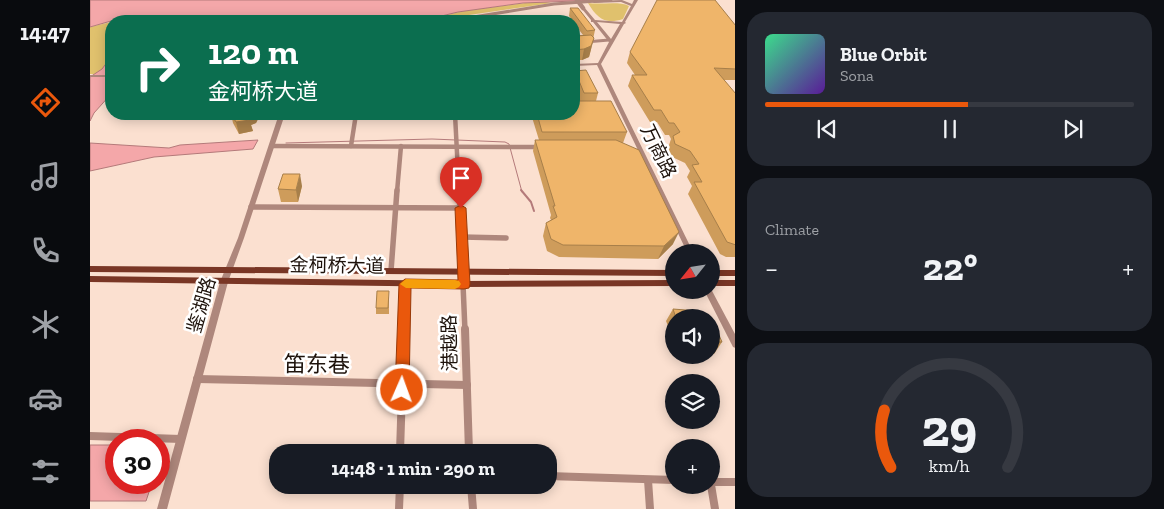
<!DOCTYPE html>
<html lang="en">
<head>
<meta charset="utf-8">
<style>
	:root { --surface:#171b24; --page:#242831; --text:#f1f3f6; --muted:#9ea1a6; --line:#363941; --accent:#ea580c }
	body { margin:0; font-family:"Zilla Slab","Noto Sans SC",serif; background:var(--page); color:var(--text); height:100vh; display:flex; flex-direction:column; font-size:19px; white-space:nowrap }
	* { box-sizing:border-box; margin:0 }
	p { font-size:16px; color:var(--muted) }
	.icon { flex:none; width:28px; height:28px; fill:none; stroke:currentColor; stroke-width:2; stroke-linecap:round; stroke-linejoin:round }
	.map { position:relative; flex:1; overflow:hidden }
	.panel { display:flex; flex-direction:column; gap:12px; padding:12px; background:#0d0f14; width:429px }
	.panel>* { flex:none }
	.banner { position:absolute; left:15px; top:15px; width:475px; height:105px; border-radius:20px; box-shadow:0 2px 12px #0003; background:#0b6e4f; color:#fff; overflow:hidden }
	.needle { width:32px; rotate:240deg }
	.fabs { position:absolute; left:575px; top:244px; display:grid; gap:10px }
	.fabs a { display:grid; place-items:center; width:55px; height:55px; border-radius:50%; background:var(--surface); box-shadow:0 2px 12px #0003; font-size:25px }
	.speed { position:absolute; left:15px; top:429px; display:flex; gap:10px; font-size:25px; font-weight:700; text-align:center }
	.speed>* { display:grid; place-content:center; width:65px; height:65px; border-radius:50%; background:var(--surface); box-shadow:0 2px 12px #0003; line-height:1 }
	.speed .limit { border:8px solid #d22; background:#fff; color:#111 }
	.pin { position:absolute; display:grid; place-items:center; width:42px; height:42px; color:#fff; margin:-51px -21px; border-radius:50% 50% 50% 0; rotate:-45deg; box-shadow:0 0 5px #0007 }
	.pin .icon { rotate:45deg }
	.me { position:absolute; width:55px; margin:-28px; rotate:2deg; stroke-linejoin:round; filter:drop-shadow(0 0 4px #0008) }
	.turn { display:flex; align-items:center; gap:18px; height:105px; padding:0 20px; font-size:22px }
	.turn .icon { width:65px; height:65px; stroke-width:2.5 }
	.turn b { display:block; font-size:35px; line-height:42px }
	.big { font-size:38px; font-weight:700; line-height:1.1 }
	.panel .card { flex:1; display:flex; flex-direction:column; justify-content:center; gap:8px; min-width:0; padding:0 18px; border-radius:20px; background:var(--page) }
	.panel .dial { align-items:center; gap:0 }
	.dial svg { height:130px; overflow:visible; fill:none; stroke:var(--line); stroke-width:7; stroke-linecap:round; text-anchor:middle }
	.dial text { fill:var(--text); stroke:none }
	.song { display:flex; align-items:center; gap:15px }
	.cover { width:60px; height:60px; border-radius:8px; background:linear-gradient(135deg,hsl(150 70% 55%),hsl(270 70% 35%)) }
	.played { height:5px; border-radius:2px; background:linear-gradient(90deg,var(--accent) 55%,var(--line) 55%) }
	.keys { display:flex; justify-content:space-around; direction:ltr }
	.heat { display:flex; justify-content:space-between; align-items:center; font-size:28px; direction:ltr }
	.trip { position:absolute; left:179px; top:444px; width:288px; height:50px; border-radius:20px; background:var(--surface); box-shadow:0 2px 12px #0003; font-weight:700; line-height:50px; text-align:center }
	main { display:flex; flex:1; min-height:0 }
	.tab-bar { display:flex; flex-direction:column; width:90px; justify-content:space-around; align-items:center; background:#090b0e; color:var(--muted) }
	.tab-bar .icon { width:35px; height:35px }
	.tab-bar .selected { color:var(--accent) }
	.tab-bar b { font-size:22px; color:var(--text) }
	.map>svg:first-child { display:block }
	.green { fill:#e0c16d }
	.water { fill:#f4a7a9; stroke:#b47a7a }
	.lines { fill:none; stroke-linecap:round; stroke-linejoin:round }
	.stream-far1 { stroke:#b47a7a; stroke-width:1 }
	.stream { stroke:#b47a7a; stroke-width:2 }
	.minor-far3 { stroke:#ae877c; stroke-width:3 }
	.minor-far2 { stroke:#ae877c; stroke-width:4.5 }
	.minor-far1 { stroke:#ae877c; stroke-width:5.5 }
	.minor { stroke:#ae877c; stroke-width:8 }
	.tertiary { fill:#ae877c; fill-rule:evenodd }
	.primary { fill:#793625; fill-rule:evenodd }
	.tertiary-bridge { stroke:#ae877c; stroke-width:4.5 }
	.wall { fill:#ce9c5b }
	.shaded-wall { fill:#a77f4a }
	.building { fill:#efb56a; stroke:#a77f4a }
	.route { fill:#ea580c; stroke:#983908 }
	.slow { fill:#f59e0b }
	.labels { text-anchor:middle; stroke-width:5; stroke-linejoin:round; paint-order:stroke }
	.street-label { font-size:19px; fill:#1d120b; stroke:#fff }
	.near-street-label { font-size:22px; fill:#1d120b; stroke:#fff }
</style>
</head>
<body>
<main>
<nav class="tab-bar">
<b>14:47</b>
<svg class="icon selected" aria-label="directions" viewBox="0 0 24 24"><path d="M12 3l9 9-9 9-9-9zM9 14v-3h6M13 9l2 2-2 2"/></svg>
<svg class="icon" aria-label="music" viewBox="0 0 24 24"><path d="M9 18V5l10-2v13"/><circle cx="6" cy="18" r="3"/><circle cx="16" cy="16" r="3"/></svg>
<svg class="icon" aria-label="phone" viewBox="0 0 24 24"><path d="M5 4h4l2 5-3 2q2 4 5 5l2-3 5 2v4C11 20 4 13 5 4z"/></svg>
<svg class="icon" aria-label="climate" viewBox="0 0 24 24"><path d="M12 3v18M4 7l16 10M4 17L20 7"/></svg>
<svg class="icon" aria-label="car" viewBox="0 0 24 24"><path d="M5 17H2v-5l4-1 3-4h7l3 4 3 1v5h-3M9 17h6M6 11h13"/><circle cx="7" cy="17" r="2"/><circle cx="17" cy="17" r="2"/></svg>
<svg class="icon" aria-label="filters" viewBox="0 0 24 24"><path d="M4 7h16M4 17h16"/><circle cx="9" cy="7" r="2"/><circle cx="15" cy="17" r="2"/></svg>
</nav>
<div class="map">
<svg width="646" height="509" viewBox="0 0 646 509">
	<rect width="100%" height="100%" fill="#fbe0d0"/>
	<!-- green -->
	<g class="green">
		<path d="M450 1 462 3 365 17 353 21H332L373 11Z"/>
		<path d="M498 3C511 5 529 1 539 6L533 19C515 25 507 18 498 3Z"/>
		<path d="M21 22V74H0V27Z"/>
	</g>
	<!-- water -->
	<g class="water">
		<path d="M0 0H511L433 3 368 12 331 21H243L227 17 204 21H154L127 16 91 21H21L0 27Z"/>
		<path d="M21 57V94L4 113 0 121V77L12 69Z"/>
		<path d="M168 140 163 149 64 157 0 171V143L79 148 90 145Z"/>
		<path d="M0 445H26V482L62 483 56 501H0Z"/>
	</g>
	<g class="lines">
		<!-- stream-far1 -->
		<path class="stream-far1" d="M196 143 342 139 415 142 419 144 432 192"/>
		<!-- stream -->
		<path class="stream" d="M431 190 441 202 444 211"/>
		<!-- minor-far3 -->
		<g class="minor-far3">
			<path d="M359 21 464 4 521 0"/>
			<path d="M399 21 421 20"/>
			<path d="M484 43 519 40"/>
		</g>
		<!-- minor-far2 -->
		<g class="minor-far2">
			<path d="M365 114 369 192"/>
			<path d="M182 146 449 147"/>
			<path d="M261 146 266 114"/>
			<path d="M307 192 311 146"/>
		</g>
		<!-- minor-far1 -->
		<g class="minor-far1">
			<path d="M369 190 375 331"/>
			<path d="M161 207 371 208"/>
			<path d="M372 237 416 238"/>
			<path d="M301 271 307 190"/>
			<path d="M314 331 315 284"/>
		</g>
		<!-- minor -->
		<g class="minor">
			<path d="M375 329 379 452"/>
			<path d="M107 379 377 385"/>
			<path d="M0 436 91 439"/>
			<path d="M310 452 314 329"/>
			<path d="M458 476 584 480"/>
			<path d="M558 480 560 509"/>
			<path d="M621 482H646"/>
			<path d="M381 485 383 509"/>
			<path d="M621 485 625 509"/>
			<path d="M309 509 310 485"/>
		</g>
		<!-- tertiary -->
		<g class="tertiary">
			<path d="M532 0 542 4 544 0H548L535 22 536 23 534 24 511 64 603 252H597L507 65 484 66V64L508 63 519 42 503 22H501V20L492 9V7H494L505 20 532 22 541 6 531 2 504 3 502 2 504 1ZM507 22 530 24 521 39Z"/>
			<rect x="0" y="75" width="21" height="2"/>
			<path d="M189 114H195L154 238 138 282 77 509H67L130 282 148 238Z"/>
			<path d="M621 289 646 336V348L643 347 614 290Z"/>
		</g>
		<!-- primary -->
		<g class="primary">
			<path d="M0 266 584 270V276L0 272Z"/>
			<rect x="621" y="270" width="25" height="6"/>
			<path d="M0 276 374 281 584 280V286L374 287 0 282Z"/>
			<rect x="621" y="280" width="25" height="6"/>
		</g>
		<!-- tertiary-bridge -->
		<path class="tertiary-bridge" d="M487 0 493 8"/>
	</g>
	<!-- wall -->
	<g class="wall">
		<path d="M480 8 505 30 501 49 499 57 492 60H484V33L486 36 493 35 484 23V21H483L479 16Z"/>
		<path d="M646 26V80H633L646 94V257H636L630 254 598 194 602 186 597 177 600 171 595 163 580 156 578 148 581 139 579 135H575L567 122H560L538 86 542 75H545L537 63 540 52Z"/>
		<path d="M485 71 508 93 506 101 537 132 533 143 583 244 568 259 469 257 457 251 453 236 456 223 461 220 460 218 461 215 443 151 445 140H449L441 114H484L487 101H489L484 87V74Z"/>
		<path d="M141 114H166L168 119 166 123 161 125 163 131 149 134 143 123Z"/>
		<path d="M212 186 208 202H191L188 189Z"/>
		<path d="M299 297V314H286V308Z"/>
		<path d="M583 309 615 318H584V339H583L576 321Z"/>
		<path d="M621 323 632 342 624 354H621Z"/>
	</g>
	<!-- shaded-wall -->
	<g class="shaded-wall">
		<path d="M504 38 499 57 492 60 494 49Z"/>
		<path d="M156 114H166L168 119 166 123 161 125 163 131 149 134 146 122Z"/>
		<path d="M210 174 212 186 208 202 206 190Z"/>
		<path d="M589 232 583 244 568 259 574 246Z"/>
	</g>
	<!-- building -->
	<g class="building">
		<path d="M567 0H625L646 26V69L624 68 646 94V245L637 242 604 182H612L602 165 609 164 600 151 585 144 583 136 590 132 584 123H579L571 110H564L542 75H557L540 52Z"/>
		<path d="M480 8H488L505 30 497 31Z"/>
		<path d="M484 33 486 36 501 35 504 38 501 46 494 49 484 50Z"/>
		<path d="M496 70 508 93H494L485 71Z"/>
		<path d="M484 99 487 101H521L537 132H452L447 114H484Z"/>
		<path d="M141 114H157L160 120 146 122Z"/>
		<path d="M445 140H526L549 150 589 232 574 246 473 245 461 239 456 223 467 217 463 206H465Z"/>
		<path d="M193 174H210L206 190 188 189Z"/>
		<path d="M287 291H299L298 308H286Z"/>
		<path d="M583 309 608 311 615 318H586Z"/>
		<path d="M621 323 625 326 632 342H621Z"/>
	</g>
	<!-- route -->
	<path class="route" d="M371 205 376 208 380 284 379 288 374 289 321 288 319 390 317 395 312 397 307 395 305 390 309 284 315 279 368 280 365 208Z"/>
	<!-- slow -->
	<path class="slow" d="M316 279 365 280 369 281 371 284 369 287 365 289 316 288 310 284Z"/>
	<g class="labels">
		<!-- street labels -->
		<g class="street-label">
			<text transform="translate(569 151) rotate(64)" y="7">万商路</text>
			<text transform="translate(247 265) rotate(1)" y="7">金柯桥大道</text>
			<text transform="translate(111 305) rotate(-74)" y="7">鉴湖路</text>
			<text transform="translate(359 343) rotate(-91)" y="7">港越路</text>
		</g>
		<!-- near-street labels -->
		<g class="near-street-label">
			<text transform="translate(227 364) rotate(1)" y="8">笛东巷</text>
		</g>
	</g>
</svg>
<div class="fabs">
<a><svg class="needle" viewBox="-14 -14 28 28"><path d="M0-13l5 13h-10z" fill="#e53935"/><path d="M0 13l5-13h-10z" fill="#9ea1a6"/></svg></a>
<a><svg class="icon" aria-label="sound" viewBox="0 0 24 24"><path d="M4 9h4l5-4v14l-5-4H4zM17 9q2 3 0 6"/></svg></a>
<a><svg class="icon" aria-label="layers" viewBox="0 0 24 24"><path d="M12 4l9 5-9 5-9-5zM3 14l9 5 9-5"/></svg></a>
<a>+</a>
</div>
<div class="speed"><div class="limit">30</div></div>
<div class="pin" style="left:371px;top:208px;background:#d93025"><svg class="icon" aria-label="arrive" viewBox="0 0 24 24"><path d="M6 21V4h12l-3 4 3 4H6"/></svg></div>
<svg class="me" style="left:312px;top:390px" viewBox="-20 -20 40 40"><circle r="17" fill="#ea580c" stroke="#fff" stroke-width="3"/><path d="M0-11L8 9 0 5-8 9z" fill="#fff"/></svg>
<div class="trip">14:48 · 1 min · 290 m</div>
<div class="banner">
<div class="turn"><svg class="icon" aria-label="right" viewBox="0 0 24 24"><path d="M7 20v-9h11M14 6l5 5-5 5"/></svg><div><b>120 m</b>金柯桥大道</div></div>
</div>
</div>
<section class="panel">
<div class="card">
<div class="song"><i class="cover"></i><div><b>Blue Orbit</b><p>Sona</p></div></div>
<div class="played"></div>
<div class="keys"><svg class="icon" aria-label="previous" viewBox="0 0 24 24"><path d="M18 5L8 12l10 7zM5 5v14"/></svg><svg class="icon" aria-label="pause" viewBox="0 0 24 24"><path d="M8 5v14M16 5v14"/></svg><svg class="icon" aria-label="next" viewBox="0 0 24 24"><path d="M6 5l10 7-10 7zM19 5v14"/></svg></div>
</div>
<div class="card"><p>Climate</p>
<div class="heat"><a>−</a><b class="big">22°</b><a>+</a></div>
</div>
<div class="card dial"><svg viewBox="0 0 100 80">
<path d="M14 69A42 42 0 1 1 86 69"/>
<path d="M14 69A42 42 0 0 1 10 34" stroke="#ea580c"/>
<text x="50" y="56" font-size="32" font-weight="700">29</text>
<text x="50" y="72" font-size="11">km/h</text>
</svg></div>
</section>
</main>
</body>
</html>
